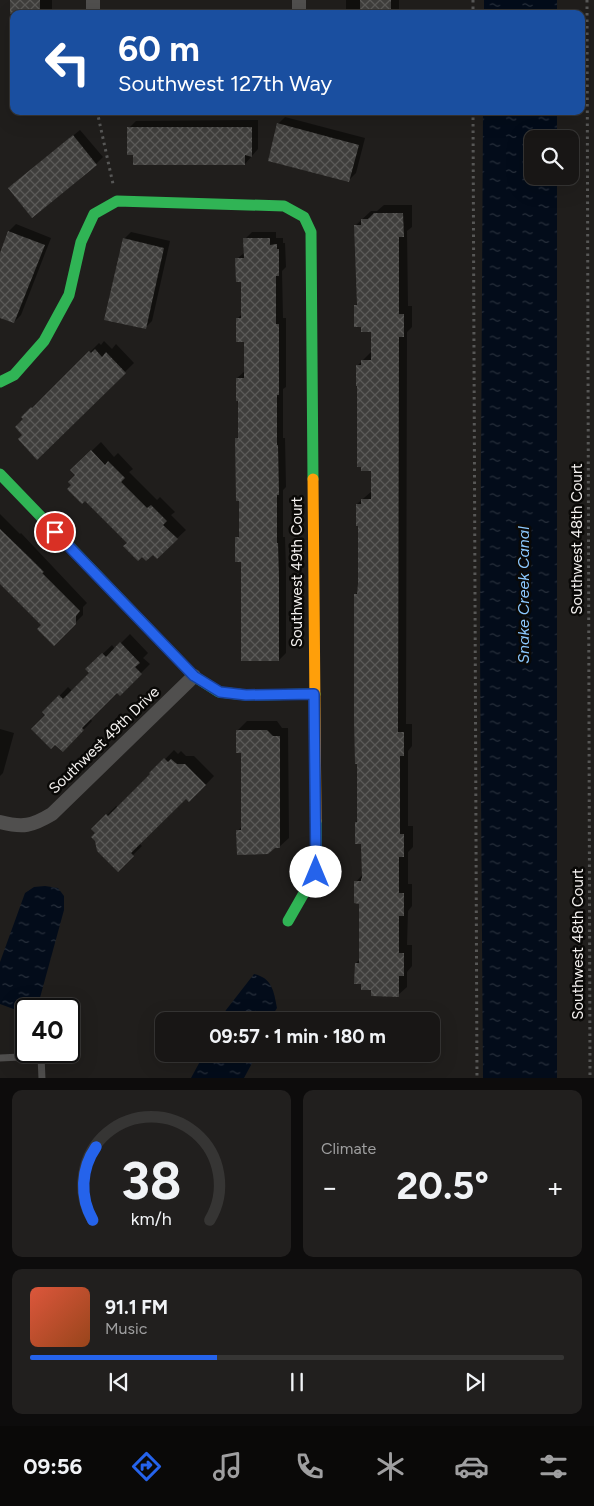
<!DOCTYPE html>
<html lang="en">
<head>
<meta charset="utf-8">
<style>
	:root { --surface:#181615; --page:#211f1e; --text:#f1f3f6; --muted:#9f9fa0; --line:#363534; --accent:#2563eb }
	body { margin:0; font-family:Figtree,sans-serif; background:var(--page); color:var(--text); height:100vh; display:flex; flex-direction:column; font-size:19px; white-space:nowrap }
	* { box-sizing:border-box; margin:0 }
	p { font-size:16px; color:var(--muted) }
	.icon { flex:none; width:28px; height:28px; fill:none; stroke:currentColor; stroke-width:2; stroke-linecap:round; stroke-linejoin:round }
	.map { position:relative; height:1078px; overflow:hidden }
	.drawer { display:flex; flex-direction:column; gap:12px; padding:12px; background:#0d0c0c; flex:1 }
	.drawer>* { flex:none }
	.top-card { position:absolute; left:10px; top:10px; width:575px; height:105px; border-radius:10px; box-shadow:0 5px 20px #0002,0 0 0 1px var(--line); background:#1a4fa0; color:#fff; overflow:hidden }
	.controls { position:absolute; left:524px; top:130px; display:grid; gap:10px }
	.controls a { display:grid; place-items:center; width:55px; height:55px; border-radius:10px; background:var(--surface); box-shadow:0 5px 20px #0002,0 0 0 1px var(--line); font-size:25px }
	.speed { position:absolute; left:15px; top:998px; display:flex; gap:10px; font-size:25px; font-weight:700; text-align:center }
	.speed>* { display:grid; place-content:center; width:65px; height:65px; border-radius:50%; background:var(--surface); box-shadow:0 5px 20px #0002,0 0 0 1px var(--line); line-height:1 }
	.speed .limit { border:2px solid #111; border-radius:8px; background:#fff; color:#111 }
	.pin { position:absolute; display:grid; place-items:center; width:42px; height:42px; color:#fff; margin:-21px; border:2px solid #fff; border-radius:50%; box-shadow:0 1px 5px #0007 }
	.me { position:absolute; width:55px; margin:-28px; rotate:0deg; stroke-linejoin:round; filter:drop-shadow(0 0 4px #0008) }
	.turn { display:flex; align-items:center; gap:18px; height:105px; padding:0 25px; font-size:22px }
	.turn .icon { width:65px; height:65px; stroke-width:2.5 }
	.turn b { display:block; font-size:35px; line-height:42px }
	.big { font-size:38px; font-weight:700; line-height:1.1 }
	.drawer .widget { flex:1; display:flex; flex-direction:column; justify-content:center; gap:8px; min-width:0; padding:0 18px; border-radius:10px; background:var(--page) }
	.drawer .dial { align-items:center; gap:0 }
	.dial svg { height:130px; overflow:visible; fill:none; stroke:var(--line); stroke-width:7; stroke-linecap:round; text-anchor:middle }
	.dial text { fill:var(--text); stroke:none }
	.song { display:flex; align-items:center; gap:15px }
	.cover { width:60px; height:60px; border-radius:8px; background:linear-gradient(135deg,hsl(10 70% 55%),hsl(20 70% 35%)) }
	.played { height:5px; border-radius:2px; background:linear-gradient(90deg,var(--accent) 35%,var(--line) 35%) }
	.keys { display:flex; justify-content:space-around; direction:ltr }
	.heat { display:flex; justify-content:space-between; align-items:center; font-size:28px; direction:ltr }
	.drawer .tiles { flex:1; display:grid; gap:12px; grid-template-columns:1fr 1fr }
	.widget:last-child { grid-column:span 2 }
	.trip { position:absolute; left:155px; top:1012px; width:285px; height:50px; border-radius:10px; background:var(--surface); box-shadow:0 5px 20px #0002,0 0 0 1px var(--line); font-weight:700; line-height:50px; text-align:center }
	.menu { display:flex; height:80px; justify-content:space-around; align-items:center; background:#0a0908; color:var(--muted) }
	.menu .icon { width:35px; height:35px }
	.menu .active { color:var(--accent) }
	.menu b { font-size:22px; color:var(--text) }
	.map>svg:first-child { display:block }
	.water { fill:url(#water-ripples) }
	.shadow { fill:#0007 }
	.building { fill:url(#building-cross-hatch) }
	.lines { fill:none; stroke-linecap:round; stroke-linejoin:round }
	.path { stroke:#575756; stroke-width:3; stroke-dasharray:2.5 4; stroke-linecap:butt }
	.lane { stroke:#504f4e; stroke-width:7 }
	.street { stroke:#504f4e; stroke-width:14 }
	.fast { stroke:#30b455; stroke-width:11 }
	.slow { stroke:#ff9f0a; stroke-width:11 }
	.route-casing { stroke:#184099; stroke-width:12 }
	.route { stroke:#2563eb; stroke-width:9 }
	.labels { text-anchor:middle; stroke-width:5; stroke-linejoin:round; paint-order:stroke }
	.street-label { font-size:15px; fill:#f5f2f0; stroke:#0a0907 }
	.water-label { font-size:16px; font-style:italic; fill:#8cc8fe; stroke:#0a0907 }
</style>
</head>
<body>
<div class="map">
<svg width="594" height="1079" viewBox="0 0 594 1079">
	<defs>
		<pattern id="water-ripples" width="26" height="14" patternUnits="userSpaceOnUse" patternTransform="scale(1.25)"><rect width="26" height="14" fill="#030c1a"/><path d="M2 4q2-2 4 0t4 0M15 11q2-2 4 0t4 0" fill="none" stroke="#28303c"/></pattern>
		<pattern id="building-cross-hatch" width="8" height="8" patternUnits="userSpaceOnUse" patternTransform="scale(1.25)"><rect width="8" height="8" fill="#3f3e3c"/><path d="M0 0l8 8M0 8l8-8" fill="none" stroke="#5b5a58"/></pattern>
	</defs>
	<rect width="100%" height="100%" fill="#201e1c"/>
	<!-- water -->
	<g class="water">
		<rect x="484" y="0" width="73" height="14"/>
		<path d="M483 111H557V139H532V176H557V1078H483L480 646Z"/>
		<path d="M45 886 58 888 64 896V910L38 1005 35 1009H26V1012L19 1011 0 1004V962L25 893 34 887Z"/>
		<path d="M254 974C272 978 274 991 277 1008L269 1021H220L226 1010Z"/>
		<path d="M204 1054H257L244 1078H191Z"/>
	</g>
	<!-- shadow -->
	<g class="shadow">
		<path d="M11 0H52V14H14V96H11Z"/>
		<rect x="346" y="0" width="53" height="14"/>
		<path d="M285 117 365 138 356 173 349 180 278 124Z"/>
		<path d="M258 120V149L245 164 129 128 136 121Z"/>
		<path d="M80 130 103 157 96 164 17 182Z"/>
		<path d="M384 205H412V227L407 231 408 306H412V327L407 332 406 724H412V746L408 751V826H413V847L408 852V884H412V906L408 911 407 945H412V966L407 972V987L398 995 372 989 356 963 360 959V902L356 882 363 874 362 843 356 822 358 820 356 594 358 592 359 524 357 504 372 491V470L357 366 372 351V330L362 326 355 306 358 303 355 226 371 211H377Z"/>
		<path d="M16 224 51 238 21 315 14 322 0 316V257L9 231Z"/>
		<path d="M131 232 170 241 152 321 145 328 124 239Z"/>
		<path d="M252 232H276V238H283V243H285L286 267 282 271 283 318H286V387L283 389V438H285L286 487 283 490V537H285L286 569V653L279 660 242 560 237 538 240 535V500L236 439 239 436 237 378 245 371V341L237 319 242 314V280L237 259 245 252V239Z"/>
		<path d="M104 341 112 349 116 344 134 363 38 458 24 435V420L22 417 41 399 42 400 99 343 101 345Z"/>
		<path d="M101 442 114 457 118 453 133 469 129 472 157 500 160 497 175 512 171 515 186 530 157 557 153 553 142 555 128 543 72 470Z"/>
		<path d="M0 514 20 534 21 533 87 603 83 607V615L54 644 43 625 0 582Z"/>
		<path d="M130 634 148 653 143 658 150 664 120 694 117 692 90 718 92 721 63 751 47 715 44 712 68 687 72 691 91 673 87 669 112 645 115 649Z"/>
		<path d="M247 721H277L282 728H288L289 838 279 847 238 831 242 826V752L238 730Z"/>
		<path d="M0 729 14 733 3 773 0 776Z"/>
		<path d="M174 750 178 754 181 751 186 756H194L214 776 190 801 186 797 139 843 142 846 118 870 97 833 93 829 116 806 118 808Z"/>
	</g>
	<!-- building -->
	<g class="building">
		<rect x="10" y="0" width="30" height="14"/>
		<rect x="360" y="0" width="31" height="14"/>
		<path d="M277 123 359 145 349 182 268 161Z"/>
		<path d="M127 127H252V157L245 155V165H133V155H127Z"/>
		<path d="M73 135 97 165 32 218 8 188Z"/>
		<path d="M374 213H403L404 237H399V314H404V337H399L398 732H404V756H400V834H404V857H399V893H404V916H399V953H404V976H399V997L371 996V990H361V984H354L355 963H359V904L354 903V881H361V878L362 879 361 844H355V822H357V764H355L354 720V594H357L358 584V526H356V504H361V499H371V471H361V467H357V386H356V365H361V360H371V332H361V327H354V305H357L354 225H361V219H368Z"/>
		<path d="M8 231 45 245 14 323 0 318V253Z"/>
		<path d="M123 238 164 248 146 329 104 320Z"/>
		<path d="M243 238H270V245L277 244V249H279V276H276V324H279V395H277V445H278L279 495H277V543H278L279 577V661H241V562H235V537H239V501H236L235 438H238V401H236V378H244V342H236V318H241V282H236L235 258H244Z"/>
		<path d="M95 349 102 357 106 352 126 373 37 460 18 439 22 435 15 427 23 419 21 417 31 407 32 408 89 351 91 353Z"/>
		<path d="M91 450 105 465 108 461 125 478 121 482 147 508 151 505 167 521 163 525 178 539 157 559 153 555 146 561 142 557 138 561 123 546 127 543 85 501 82 504 67 489 71 485 68 482 75 475 70 470Z"/>
		<path d="M0 529 31 559 44 572 42 573 80 611 76 616V624L54 646 37 629 41 625 0 584Z"/>
		<path d="M120 642 140 663 135 667 142 674 120 696 117 693 82 728 84 730 63 752 55 745 51 749 31 729 45 715 42 712 59 695 63 699 89 673 85 669 102 653 106 657Z"/>
		<path d="M236 730H267L273 736H280V848H275L268 854 237 855 236 830H241V753H236Z"/>
		<path d="M164 758 168 762 171 759 177 764H185L206 785 189 802 186 799 131 853 134 856 118 872 97 851 95 841 91 837 95 833 91 829 106 814 108 816 150 774 149 773Z"/>
	</g>
	<g class="lines">
		<!-- path -->
		<g class="path">
			<path d="M473 0V14"/>
			<path d="M587 0 590 1079"/>
			<path d="M97 111 113 184"/>
			<path d="M473 111 477 1079"/>
		</g>
		<!-- lane -->
		<path class="lane" d="M0 1058 41 1056 42 1079"/>
		<!-- street -->
		<g class="street">
			<path d="M93 0V14"/>
			<path d="M299 0V14"/>
			<path d="M0 822C23 828 32 826 52 814L194 676"/>
		</g>
		<!-- fast -->
		<g class="fast">
			<path d="M0 382 14 375 44 341 69 295 81 242 94 214 117 201 284 206 304 217 311 232 313 479"/>
			<path d="M0 474 194 676 219 692 246 695 315 694"/>
			<path d="M288 921 316 872V821"/>
		</g>
		<!-- slow -->
		<path class="slow" d="M313 479 316 821"/>
	</g>
	<g class="lines">
		<defs>
			<path id="route" d="M55 532 194 676 220 692 246 695 314 694 316 872"/>
		</defs>
		<!-- route casing -->
		<use href="#route" class="route-casing"/>
		<!-- route -->
		<use href="#route" class="route"/>
	</g>
	<g class="labels">
		<!-- street labels -->
		<g class="street-label">
			<text transform="translate(577 539) rotate(-90)" y="5">Southwest 48th Court</text>
			<text transform="translate(297 572) rotate(-90)" y="5">Southwest 49th Court</text>
			<text transform="translate(104 740) rotate(-44)" y="5">Southwest 49th Drive</text>
			<text transform="translate(578 944) rotate(-90)" y="5">Southwest 48th Court</text>
		</g>
		<!-- water labels -->
		<g class="water-label">
			<text transform="translate(523 595) rotate(-90)" y="6">Snake Creek Canal</text>
		</g>
	</g>
</svg>
<div class="controls">
<a><svg class="icon" aria-label="search" viewBox="0 0 24 24"><circle cx="10" cy="10" r="6"/><path d="M15 15l6 6"/></svg></a>
</div>
<div class="speed"><div class="limit">40</div></div>
<div class="pin" style="left:55px;top:532px;background:#d93025"><svg class="icon" aria-label="arrive" viewBox="0 0 24 24"><path d="M6 21V4h12l-3 4 3 4H6"/></svg></div>
<svg class="me" style="left:316px;top:872px" viewBox="-20 -20 40 40"><circle r="19" fill="#fff"/><path d="M0-13L10 11 0 6-10 11z" fill="#2563eb"/></svg>
<div class="trip">09:57 · 1 min · 180 m</div>
<div class="top-card">
<div class="turn"><svg class="icon" aria-label="left" viewBox="0 0 24 24"><path d="M17 20v-9H6M10 6l-5 5 5 5"/></svg><div><b>60 m</b>Southwest 127th Way</div></div>
</div>
</div>
<section class="drawer">
<div class="tiles">
<div class="widget dial"><svg viewBox="0 0 100 80">
<path d="M14 69A42 42 0 1 1 86 69"/>
<path d="M14 69A42 42 0 0 1 16 24" stroke="#2563eb"/>
<text x="50" y="56" font-size="32" font-weight="700">38</text>
<text x="50" y="72" font-size="11">km/h</text>
</svg></div>
<div class="widget"><p>Climate</p>
<div class="heat"><a>−</a><b class="big">20.5°</b><a>+</a></div>
</div>
<div class="widget">
<div class="song"><i class="cover"></i><div><b>91.1 FM</b><p>Music</p></div></div>
<div class="played"></div>
<div class="keys"><svg class="icon" aria-label="previous" viewBox="0 0 24 24"><path d="M18 5L8 12l10 7zM5 5v14"/></svg><svg class="icon" aria-label="pause" viewBox="0 0 24 24"><path d="M8 5v14M16 5v14"/></svg><svg class="icon" aria-label="next" viewBox="0 0 24 24"><path d="M6 5l10 7-10 7zM19 5v14"/></svg></div>
</div>
</div>
</section>
<nav class="menu">
<b>09:56</b>
<svg class="icon active" aria-label="directions" viewBox="0 0 24 24"><path d="M12 3l9 9-9 9-9-9zM9 14v-3h6M13 9l2 2-2 2"/></svg>
<svg class="icon" aria-label="music" viewBox="0 0 24 24"><path d="M9 18V5l10-2v13"/><circle cx="6" cy="18" r="3"/><circle cx="16" cy="16" r="3"/></svg>
<svg class="icon" aria-label="phone" viewBox="0 0 24 24"><path d="M5 4h4l2 5-3 2q2 4 5 5l2-3 5 2v4C11 20 4 13 5 4z"/></svg>
<svg class="icon" aria-label="climate" viewBox="0 0 24 24"><path d="M12 3v18M4 7l16 10M4 17L20 7"/></svg>
<svg class="icon" aria-label="car" viewBox="0 0 24 24"><path d="M5 17H2v-5l4-1 3-4h7l3 4 3 1v5h-3M9 17h6M6 11h13"/><circle cx="7" cy="17" r="2"/><circle cx="17" cy="17" r="2"/></svg>
<svg class="icon" aria-label="filters" viewBox="0 0 24 24"><path d="M4 7h16M4 17h16"/><circle cx="9" cy="7" r="2"/><circle cx="15" cy="17" r="2"/></svg>
</nav>
</body>
</html>
